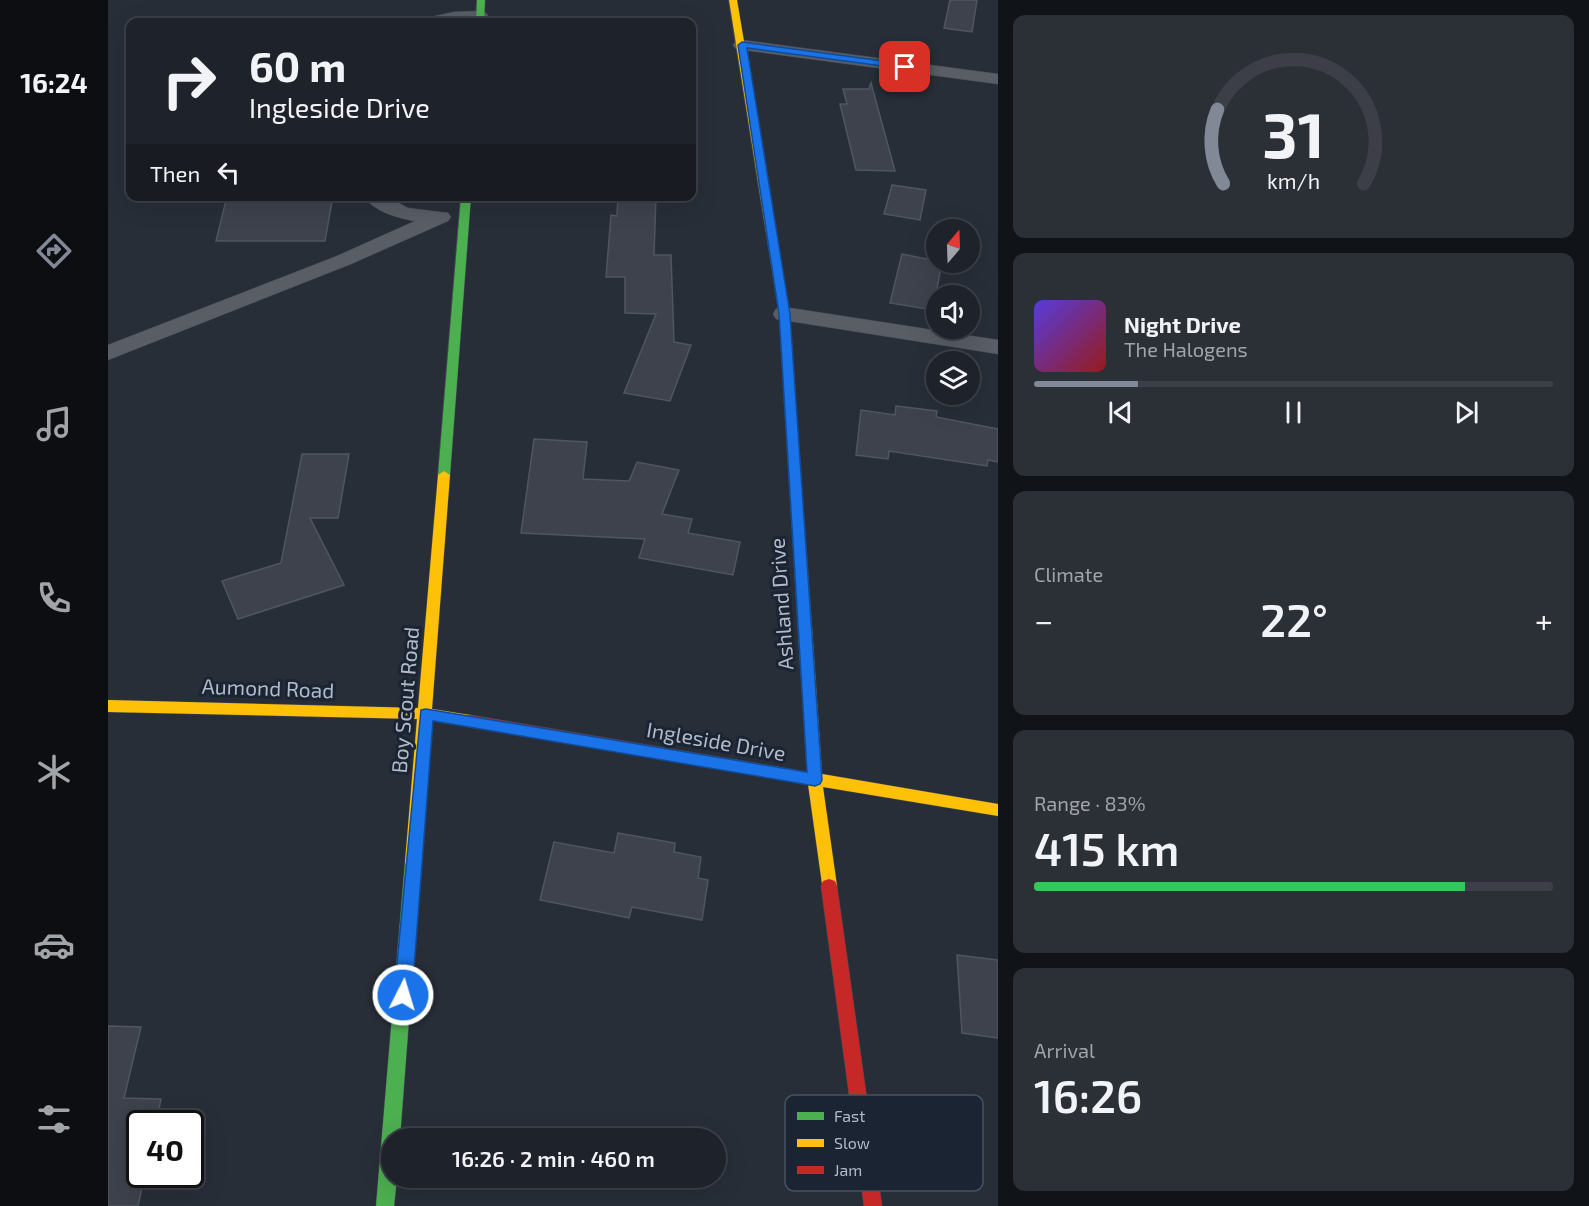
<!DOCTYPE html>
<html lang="en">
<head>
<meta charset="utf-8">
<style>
	:root { --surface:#1e222a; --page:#2b2f36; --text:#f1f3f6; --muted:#a1a4a8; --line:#3c3f47; --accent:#818997 }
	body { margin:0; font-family:"Exo 2",sans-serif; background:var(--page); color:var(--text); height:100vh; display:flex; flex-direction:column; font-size:22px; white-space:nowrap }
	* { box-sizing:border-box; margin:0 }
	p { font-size:20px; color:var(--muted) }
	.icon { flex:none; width:33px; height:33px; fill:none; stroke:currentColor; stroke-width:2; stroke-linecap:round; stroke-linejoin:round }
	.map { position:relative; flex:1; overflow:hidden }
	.side { display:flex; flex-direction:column; gap:15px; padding:15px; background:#101317; width:591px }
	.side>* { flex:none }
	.banner { position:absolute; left:18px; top:18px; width:570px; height:183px; border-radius:12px; box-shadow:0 6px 24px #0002,0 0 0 2px var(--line); background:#1e222a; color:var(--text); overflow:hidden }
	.needle { width:39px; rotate:19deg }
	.fabs { position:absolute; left:818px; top:219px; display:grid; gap:12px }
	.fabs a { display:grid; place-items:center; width:54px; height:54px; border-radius:50%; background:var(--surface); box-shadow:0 6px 24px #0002,0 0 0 2px var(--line); font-size:30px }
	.speed { position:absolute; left:18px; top:1110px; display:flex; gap:12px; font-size:30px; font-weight:700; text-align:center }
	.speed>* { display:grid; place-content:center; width:78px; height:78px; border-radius:50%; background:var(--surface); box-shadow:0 6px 24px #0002,0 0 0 2px var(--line); line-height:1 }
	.speed .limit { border:3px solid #111; border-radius:9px; background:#fff; color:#111 }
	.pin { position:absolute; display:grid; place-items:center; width:51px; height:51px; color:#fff; margin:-26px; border-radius:12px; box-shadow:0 3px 9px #0006 }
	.me { position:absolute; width:66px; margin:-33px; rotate:5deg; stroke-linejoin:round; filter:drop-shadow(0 0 4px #0008) }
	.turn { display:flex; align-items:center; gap:21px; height:126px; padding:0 24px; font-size:27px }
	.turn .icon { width:78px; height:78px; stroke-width:2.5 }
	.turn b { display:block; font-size:42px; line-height:51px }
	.then { display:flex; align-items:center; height:57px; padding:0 24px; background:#0003; gap:12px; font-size:22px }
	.big { font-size:45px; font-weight:600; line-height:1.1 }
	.side .widget { flex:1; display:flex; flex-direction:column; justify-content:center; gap:9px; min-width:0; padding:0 21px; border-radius:12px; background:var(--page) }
	.side .dial { align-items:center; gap:0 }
	.dial svg { height:156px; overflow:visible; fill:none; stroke:var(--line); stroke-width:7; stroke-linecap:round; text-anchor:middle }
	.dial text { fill:var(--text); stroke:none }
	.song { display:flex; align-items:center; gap:18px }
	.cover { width:72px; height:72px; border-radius:9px; background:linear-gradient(135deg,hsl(250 70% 55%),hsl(0 70% 35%)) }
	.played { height:6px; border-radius:3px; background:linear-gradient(90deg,var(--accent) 20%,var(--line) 20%) }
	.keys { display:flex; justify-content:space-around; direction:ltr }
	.heat { display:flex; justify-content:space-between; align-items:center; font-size:33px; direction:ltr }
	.charge { height:9px; border-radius:4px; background:linear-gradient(90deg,#34c759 83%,var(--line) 0) }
	.trip { position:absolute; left:273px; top:1128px; width:345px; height:60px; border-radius:30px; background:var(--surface); box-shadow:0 6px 24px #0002,0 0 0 2px var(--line); font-weight:600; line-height:60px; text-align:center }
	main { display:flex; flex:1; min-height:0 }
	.tabs { display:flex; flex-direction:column; width:108px; justify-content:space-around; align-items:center; background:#0c0e11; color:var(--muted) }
	.tabs .icon { width:42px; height:42px }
	.tabs .on { color:var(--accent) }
	.tabs b { font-size:27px; color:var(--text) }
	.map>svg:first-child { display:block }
	.building { fill:#3d424c; stroke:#505660; stroke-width:1.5 }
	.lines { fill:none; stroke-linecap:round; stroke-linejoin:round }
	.street-casing { stroke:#454b54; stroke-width:1 }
	.fast-casing { stroke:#454b54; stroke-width:1 }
	.slow-casing { stroke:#454b54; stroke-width:1 }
	.jam-casing { stroke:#454b54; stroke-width:1 }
	.street { fill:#585d66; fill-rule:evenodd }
	.fast { fill:#4caf50; fill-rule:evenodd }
	.slow { fill:#ffc107; fill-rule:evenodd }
	.jam { fill:#c62828; fill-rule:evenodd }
	.route { fill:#1a73e8; stroke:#114b97; stroke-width:1.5 }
	.labels { text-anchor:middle; stroke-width:6; stroke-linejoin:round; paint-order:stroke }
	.street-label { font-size:21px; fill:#b1baca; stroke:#1b2433 }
	.key { fill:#1b2433; stroke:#485160; stroke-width:1.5 }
	.key-label { font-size:16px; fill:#b1baca }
</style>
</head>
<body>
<main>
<nav class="tabs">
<b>16:24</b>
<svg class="icon on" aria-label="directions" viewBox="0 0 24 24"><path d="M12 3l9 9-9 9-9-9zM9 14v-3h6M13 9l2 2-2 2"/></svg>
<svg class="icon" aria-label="music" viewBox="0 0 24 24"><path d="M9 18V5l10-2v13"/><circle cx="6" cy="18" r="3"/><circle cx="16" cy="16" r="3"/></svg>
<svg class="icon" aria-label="phone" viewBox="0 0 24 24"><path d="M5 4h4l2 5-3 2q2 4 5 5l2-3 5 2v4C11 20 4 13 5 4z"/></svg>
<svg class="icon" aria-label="climate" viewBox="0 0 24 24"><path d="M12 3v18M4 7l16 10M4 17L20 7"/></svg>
<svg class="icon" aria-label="car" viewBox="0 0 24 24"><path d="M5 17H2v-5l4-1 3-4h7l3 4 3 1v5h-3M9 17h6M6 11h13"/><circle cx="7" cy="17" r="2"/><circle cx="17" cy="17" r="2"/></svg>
<svg class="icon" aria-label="filters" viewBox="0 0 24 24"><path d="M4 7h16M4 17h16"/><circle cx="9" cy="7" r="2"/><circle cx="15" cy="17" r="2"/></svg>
</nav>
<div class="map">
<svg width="890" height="1206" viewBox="0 0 890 1206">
	<rect width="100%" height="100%" fill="#282e38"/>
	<!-- building -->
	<g class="building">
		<path d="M842 0H869L864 32 836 28Z"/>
		<path d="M763 83 787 171 748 170 732 104H739L735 89H761Z"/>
		<path d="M784 185 818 190 812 220 776 214Z"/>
		<path d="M119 196H225L217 241H108Z"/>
		<path d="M510 196H548L546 255H563L566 342 583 345 562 401 516 393 548 314 517 313V277H498L503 215 509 216Z"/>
		<path d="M794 254 834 262 825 310 782 303Z"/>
		<path d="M788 406 829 411 828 417 890 429V462L880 460 879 466 781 451 780 459 748 455 753 410 787 415Z"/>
		<path d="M426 439 479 442 475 479 521 481 529 462 571 470 554 514 584 519 580 533 632 542 625 575 531 558 537 539 413 533Z"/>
		<path d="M194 454H241L230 518H202L236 585 130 619 114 581 173 563Z"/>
		<path d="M510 833 567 843 566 852 593 857 590 878 600 880 594 920 524 907 521 918 432 900 446 842 506 853Z"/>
		<path d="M849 955 890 960V1038L854 1033Z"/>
		<path d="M0 1026 33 1027 16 1098 53 1099 48 1124H32V1174H37L30 1206H0Z"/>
	</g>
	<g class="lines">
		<defs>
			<g id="street">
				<path d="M372 11 378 13 380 16 378 19 316 22 318 18 346 12Z"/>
				<path d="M634 40 890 74V84L628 49 625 45 628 41Z"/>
				<path d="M255 196H278L300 208 340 213 343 217 340 221 243 264 0 360V345L229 256 307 221C289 218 267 212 255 196Z"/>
				<path d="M676 307 890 340V354L668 319 665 314 668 309Z"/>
			</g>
			<g id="fast">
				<path d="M369 0H377L376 22H368Z"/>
				<path d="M353 196H363L342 475 336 479 330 475Z"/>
				<path d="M663 229 668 232 681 314 704 628 702 632H692L690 628 671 314 658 232Z"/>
				<path d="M305 855 311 857 313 862 292 1138H284V1178H289L286 1206H268L297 862 299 857Z"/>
			</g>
			<g id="slow">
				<path d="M621 0H629L668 232 663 235 658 232Z"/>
				<path d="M336 471 342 475 324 709 362 715 367 717 369 721 367 725 362 727 324 721 313 862 311 867 305 869 299 867 297 862 309 719 0 712V700L310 708 330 475Z"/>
				<path d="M697 623 702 624 704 628 714 774 890 804V816L715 787 729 886 727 891 721 893 715 891 700 784 659 777 654 775 651 771 654 767 659 765 699 772 690 628 692 624Z"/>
			</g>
			<g id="jam">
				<path d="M362 715 659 765 664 767 667 771 664 775 659 777 362 727 357 725 355 721 357 717Z"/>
				<path d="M721 879 727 881 729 886 774 1206H756L713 886 715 881Z"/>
			</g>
		</defs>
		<!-- street casing -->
		<use href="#street" class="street-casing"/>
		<!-- fast casing -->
		<use href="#fast" class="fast-casing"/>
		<!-- slow casing -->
		<use href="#slow" class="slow-casing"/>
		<!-- jam casing -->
		<use href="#jam" class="jam-casing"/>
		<!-- street -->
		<use href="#street" class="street"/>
		<!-- fast -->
		<use href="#fast" class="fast"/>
		<!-- slow -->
		<use href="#slow" class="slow"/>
		<!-- jam -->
		<use href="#jam" class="jam"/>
	</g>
	<!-- route -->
	<path class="route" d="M634 42 797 64 801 67 797 69 639 48 682 314 714 780 712 784 707 786 325 721 304 995 301 1001 295 1003 289 1001 286 995 313 710 318 709 699 772 671 314 630 45Z"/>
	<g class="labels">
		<!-- street labels -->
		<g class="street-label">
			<text transform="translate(674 604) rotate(-94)" y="7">Ashland Drive</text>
			<text transform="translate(160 689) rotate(2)" y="7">Aumond Road</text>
			<text transform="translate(298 700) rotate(-85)" y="7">Boy Scout Road</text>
			<text transform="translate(608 742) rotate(10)" y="7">Ingleside Drive</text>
		</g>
	</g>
	<!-- legend -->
	<rect x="677" y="1095" width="198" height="96" rx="9" class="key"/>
	<rect x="689" y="1112" width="27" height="8" fill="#4caf50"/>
	<rect x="689" y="1139" width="27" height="8" fill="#ffc107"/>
	<rect x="689" y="1166" width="27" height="8" fill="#c62828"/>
	<g class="key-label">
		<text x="726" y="1122">Fast</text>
		<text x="726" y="1149">Slow</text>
		<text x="726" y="1176">Jam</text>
	</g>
</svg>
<div class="fabs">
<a><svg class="needle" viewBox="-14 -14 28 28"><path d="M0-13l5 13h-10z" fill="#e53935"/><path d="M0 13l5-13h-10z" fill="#a1a4a8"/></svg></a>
<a><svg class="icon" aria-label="sound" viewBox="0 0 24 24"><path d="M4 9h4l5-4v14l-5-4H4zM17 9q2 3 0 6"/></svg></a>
<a><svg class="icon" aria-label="layers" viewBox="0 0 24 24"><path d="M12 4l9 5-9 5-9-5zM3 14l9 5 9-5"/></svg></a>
</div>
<div class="speed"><div class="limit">40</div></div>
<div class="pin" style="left:797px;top:67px;background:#d93025"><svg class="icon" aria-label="arrive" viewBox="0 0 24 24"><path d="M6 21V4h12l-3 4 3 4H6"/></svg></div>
<svg class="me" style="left:295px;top:995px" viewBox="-20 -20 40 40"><circle r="17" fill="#1a73e8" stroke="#fff" stroke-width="3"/><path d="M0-11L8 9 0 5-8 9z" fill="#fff"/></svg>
<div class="trip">16:26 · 2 min · 460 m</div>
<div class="banner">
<div class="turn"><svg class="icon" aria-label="right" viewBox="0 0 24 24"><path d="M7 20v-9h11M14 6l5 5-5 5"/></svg><div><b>60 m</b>Ingleside Drive</div></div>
<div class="then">Then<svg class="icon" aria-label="left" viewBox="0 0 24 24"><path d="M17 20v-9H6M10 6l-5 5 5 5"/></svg></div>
</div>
</div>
<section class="side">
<div class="widget dial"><svg viewBox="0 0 100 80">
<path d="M14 69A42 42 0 1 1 86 69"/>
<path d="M14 69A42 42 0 0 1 11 31" stroke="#818997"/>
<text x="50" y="56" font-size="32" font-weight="700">31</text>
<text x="50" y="72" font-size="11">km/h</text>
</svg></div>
<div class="widget">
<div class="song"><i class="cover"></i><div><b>Night Drive</b><p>The Halogens</p></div></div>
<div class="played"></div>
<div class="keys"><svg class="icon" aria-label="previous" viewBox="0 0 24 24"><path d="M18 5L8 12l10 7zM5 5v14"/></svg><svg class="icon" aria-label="pause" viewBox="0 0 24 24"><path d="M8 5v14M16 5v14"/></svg><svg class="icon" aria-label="next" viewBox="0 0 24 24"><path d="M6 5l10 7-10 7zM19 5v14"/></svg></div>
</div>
<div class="widget"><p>Climate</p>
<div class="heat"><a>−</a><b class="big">22°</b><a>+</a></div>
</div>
<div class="widget"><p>Range · 83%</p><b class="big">415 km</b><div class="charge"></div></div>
<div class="widget"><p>Arrival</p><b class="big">16:26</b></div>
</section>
</main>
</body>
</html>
